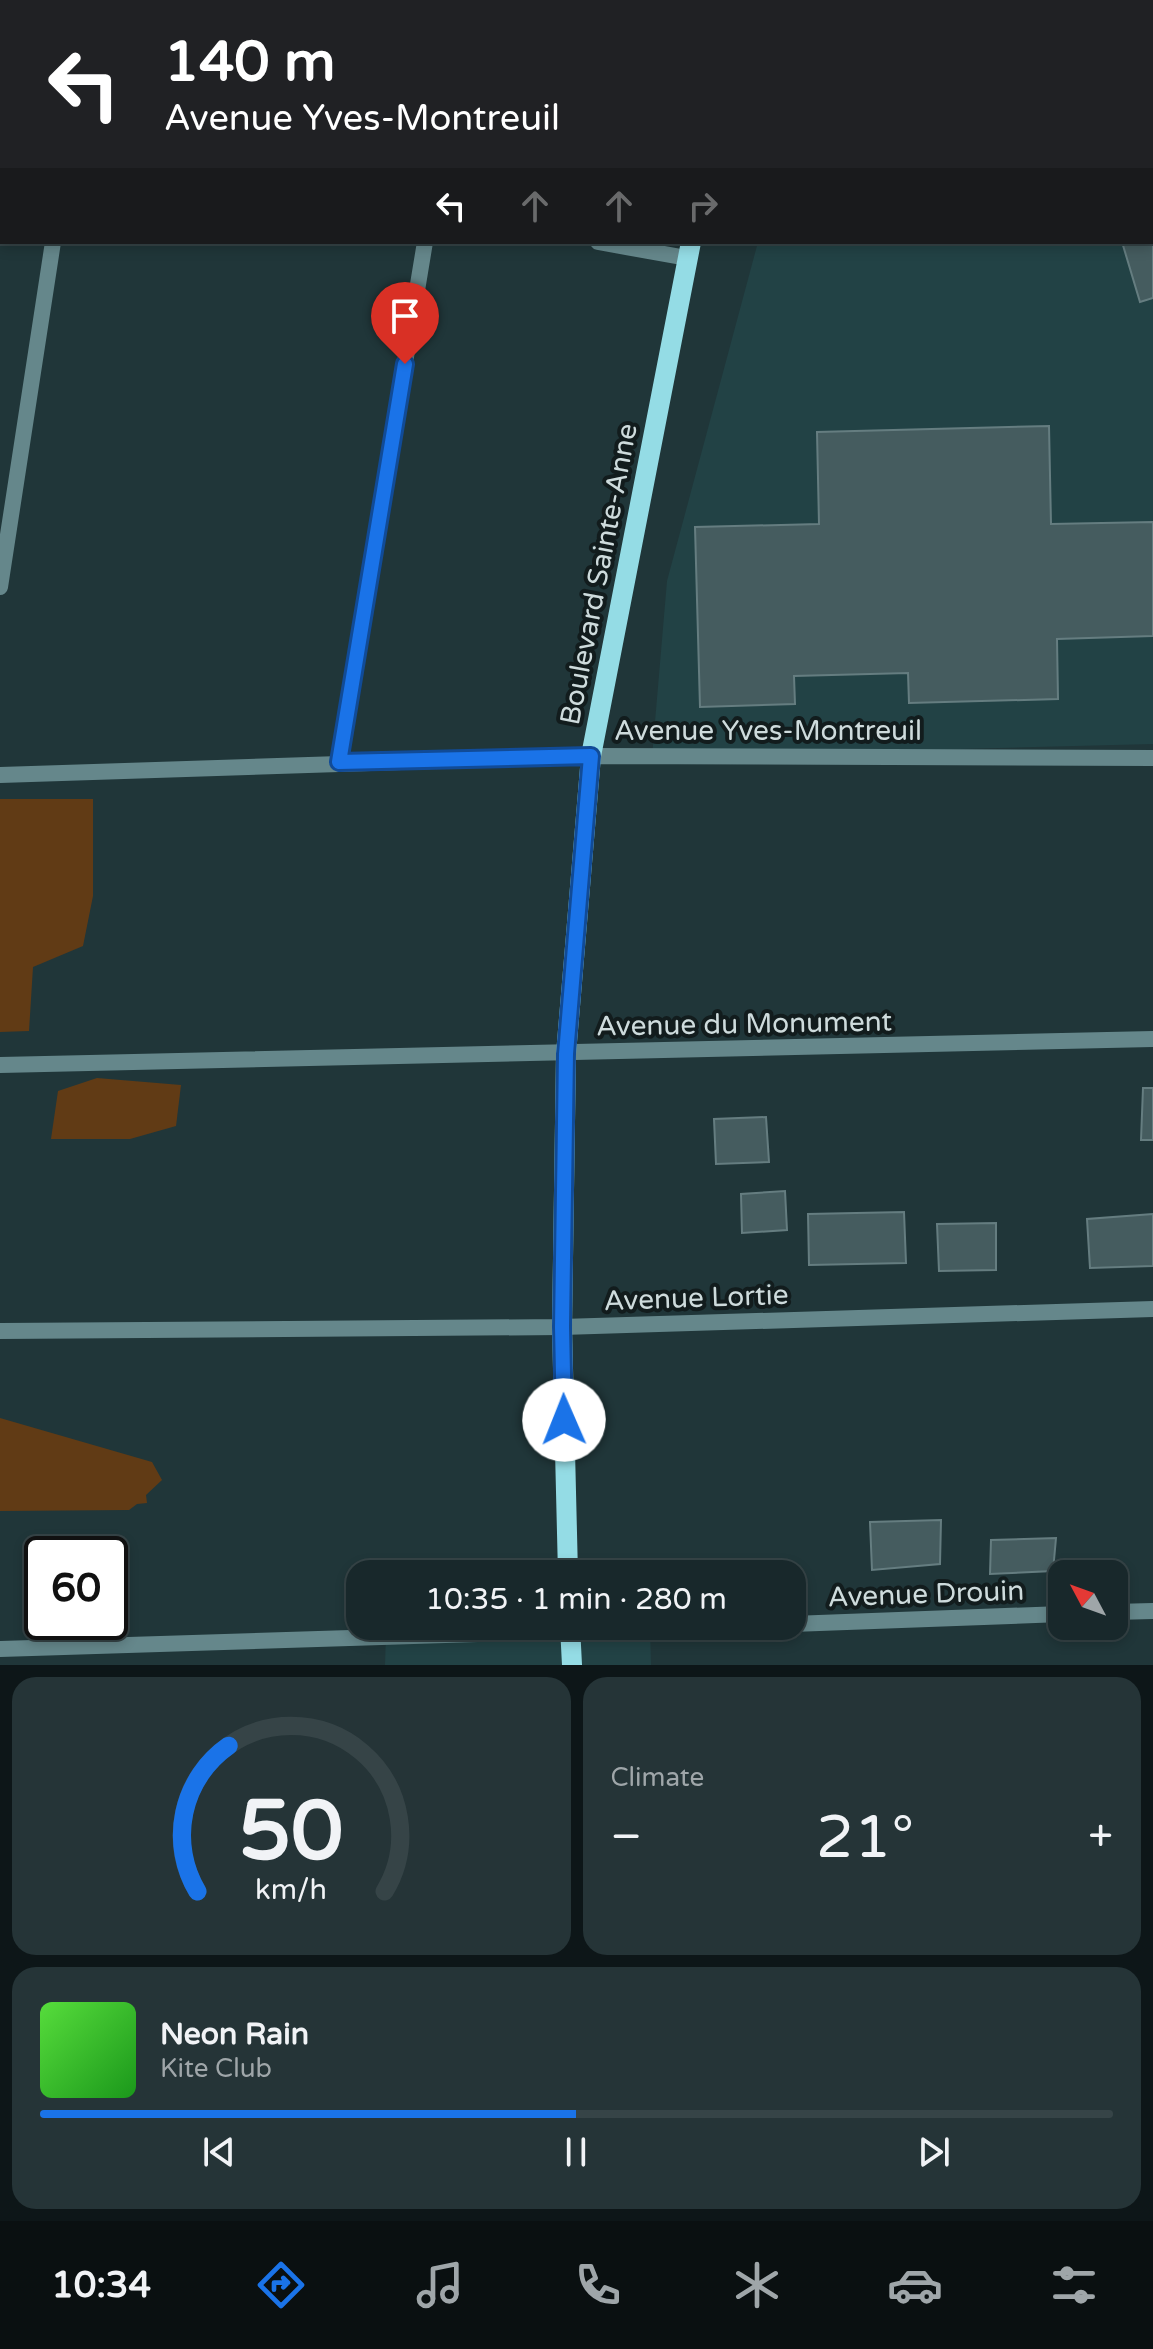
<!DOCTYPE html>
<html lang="en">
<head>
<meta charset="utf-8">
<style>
	:root { --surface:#18282b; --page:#253437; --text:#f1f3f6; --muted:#9fa6a9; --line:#364447; --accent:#1a73e8 }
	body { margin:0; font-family:"Varela Round",sans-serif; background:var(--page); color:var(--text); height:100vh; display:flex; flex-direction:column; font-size:30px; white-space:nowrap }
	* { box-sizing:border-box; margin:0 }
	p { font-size:26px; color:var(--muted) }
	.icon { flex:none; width:44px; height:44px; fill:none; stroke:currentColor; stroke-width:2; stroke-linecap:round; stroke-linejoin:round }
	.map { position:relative; height:1665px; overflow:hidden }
	.panel { display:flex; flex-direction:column; gap:12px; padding:12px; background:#0d1618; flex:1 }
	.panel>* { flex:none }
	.banner { position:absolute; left:0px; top:0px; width:1154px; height:244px; box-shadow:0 4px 12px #0003,0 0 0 2px var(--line); background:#202124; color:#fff; overflow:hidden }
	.needle { width:52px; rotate:311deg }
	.tools { position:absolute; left:1048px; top:1560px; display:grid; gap:16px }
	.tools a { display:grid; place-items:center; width:80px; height:80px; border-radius:16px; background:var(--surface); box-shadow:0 4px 12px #0003,0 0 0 2px var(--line); font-size:40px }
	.speed { position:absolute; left:24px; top:1536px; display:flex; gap:16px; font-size:40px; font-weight:700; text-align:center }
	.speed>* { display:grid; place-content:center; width:104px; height:104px; border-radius:50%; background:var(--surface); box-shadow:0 4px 12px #0003,0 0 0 2px var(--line); line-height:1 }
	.speed .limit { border:4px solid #111; border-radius:12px; background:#fff; color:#111 }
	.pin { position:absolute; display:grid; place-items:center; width:68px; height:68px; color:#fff; margin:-82px -34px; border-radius:50% 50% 50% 0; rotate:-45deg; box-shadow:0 0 8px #0007 }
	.pin .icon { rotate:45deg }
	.me { position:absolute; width:88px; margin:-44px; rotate:359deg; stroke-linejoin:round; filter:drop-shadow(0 0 6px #0008) }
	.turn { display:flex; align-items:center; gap:28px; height:168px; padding:0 32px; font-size:36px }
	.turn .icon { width:104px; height:104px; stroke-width:2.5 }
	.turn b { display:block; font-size:56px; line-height:68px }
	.lanes { display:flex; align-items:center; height:76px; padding:0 32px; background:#0003; justify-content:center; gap:40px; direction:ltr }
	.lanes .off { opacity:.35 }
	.big { font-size:60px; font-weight:600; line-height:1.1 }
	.panel .widget { flex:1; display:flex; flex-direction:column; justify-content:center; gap:12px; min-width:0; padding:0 28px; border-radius:24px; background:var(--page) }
	.panel .dial { align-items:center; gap:0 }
	.dial svg { height:208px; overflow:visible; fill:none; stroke:var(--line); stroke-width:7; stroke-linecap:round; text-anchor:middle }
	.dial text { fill:var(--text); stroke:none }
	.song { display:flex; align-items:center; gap:24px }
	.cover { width:96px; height:96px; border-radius:12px; background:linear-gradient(135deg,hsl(110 70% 55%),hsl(120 70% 35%)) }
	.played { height:8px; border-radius:4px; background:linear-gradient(90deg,var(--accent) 50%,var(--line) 50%) }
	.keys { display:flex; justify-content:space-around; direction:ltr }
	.heat { display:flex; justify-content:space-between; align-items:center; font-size:44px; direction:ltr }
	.panel .tiles { flex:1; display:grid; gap:12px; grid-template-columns:1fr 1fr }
	.widget:last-child { grid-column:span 2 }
	.trip { position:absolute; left:346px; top:1560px; width:460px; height:80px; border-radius:24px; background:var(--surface); box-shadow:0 4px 12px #0003,0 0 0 2px var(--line); font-weight:600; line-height:80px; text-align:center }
	.tabs { display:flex; height:128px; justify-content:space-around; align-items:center; background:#0a1011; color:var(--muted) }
	.tabs .icon { width:56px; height:56px }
	.tabs .on { color:var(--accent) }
	.tabs b { font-size:36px; color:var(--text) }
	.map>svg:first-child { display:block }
	.built { fill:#224245 }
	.green { fill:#613b15 }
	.building { fill:#455c5f; stroke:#657d80; stroke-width:2 }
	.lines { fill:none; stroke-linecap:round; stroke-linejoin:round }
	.street { stroke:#65878b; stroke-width:16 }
	.primary { stroke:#94dce5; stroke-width:20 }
	.route-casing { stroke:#114b97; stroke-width:20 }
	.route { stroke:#1a73e8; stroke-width:14 }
	.labels { text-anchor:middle; stroke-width:8; stroke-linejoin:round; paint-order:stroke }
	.street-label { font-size:28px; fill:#cedbdc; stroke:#121c1d }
</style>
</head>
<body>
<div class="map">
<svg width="1153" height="1665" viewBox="0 0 1153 1665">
	<rect width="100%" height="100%" fill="#203639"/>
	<!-- built -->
	<g class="built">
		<path d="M824 0H1153V744L652 757 667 581 758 242H1152V2H823Z"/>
		<path d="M650 1629 651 1665H385L386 1635Z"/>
	</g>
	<!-- green -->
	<g class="green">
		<path d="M0 799H93V896L83 946 33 967 29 1031 0 1032Z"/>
		<path d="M97 1078 181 1085 176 1126 130 1139H51L58 1091Z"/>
		<path d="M0 1418 152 1462 162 1480 146 1495 147 1503 137 1504 129 1510 0 1511Z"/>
	</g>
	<!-- building -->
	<g class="building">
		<path d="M1049 0H1153V298L1140 302 1122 242H1152V2Z"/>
		<path d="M1049 426 1051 524 1153 522V636L1057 639 1058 699 909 703 908 673 794 676 795 704 700 707 695 527 819 524 817 432Z"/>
		<path d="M1143 1088H1153V1140H1141Z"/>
		<path d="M766 1117 769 1162 716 1164 714 1119Z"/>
		<path d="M785 1191 787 1230 742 1233 741 1194Z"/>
		<path d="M904 1212 906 1263 809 1265 808 1214Z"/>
		<path d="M1153 1214V1266L1090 1268 1087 1219Z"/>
		<path d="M996 1223V1270L939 1271 937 1224Z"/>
		<path d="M941 1520 940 1564 872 1570 870 1522Z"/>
		<path d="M1056 1538 1053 1571 990 1574 991 1540Z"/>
	</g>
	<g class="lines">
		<!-- street -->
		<g class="street">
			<path d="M90 2V0"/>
			<path d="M464 2 465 0"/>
			<path d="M0 142H2"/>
			<path d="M598 242 687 258"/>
			<path d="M0 587 53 242"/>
			<path d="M339 762 425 242"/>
			<path d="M0 775 591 756 1153 758"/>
			<path d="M0 1065 1153 1039"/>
			<path d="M0 1331 562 1327 1153 1309"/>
			<path d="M1114 1612 1153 1611"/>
			<path d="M792 1624 1062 1614"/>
			<path d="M0 1649 729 1626"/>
		</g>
		<!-- primary -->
		<g class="primary">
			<path d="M748 2 749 0"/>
			<path d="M775 2V0"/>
			<path d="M568 1574 562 1327 566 1054 591 756 691 242"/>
			<path d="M570 1626 572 1665"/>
		</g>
	</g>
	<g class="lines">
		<defs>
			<path id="route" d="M405 364 339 762 591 756 566 1054 562 1327 564 1420"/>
		</defs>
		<!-- route casing -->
		<use href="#route" class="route-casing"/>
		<!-- route -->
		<use href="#route" class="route"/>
	</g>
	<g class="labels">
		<!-- street labels -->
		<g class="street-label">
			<text transform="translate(598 574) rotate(-79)" y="10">Boulevard Sainte-Anne</text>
			<text x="768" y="740">Avenue Yves-Montreuil</text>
			<text transform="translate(744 1023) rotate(-1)" y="10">Avenue du Monument</text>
			<text transform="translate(696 1297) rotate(-2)" y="10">Avenue Lortie</text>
			<text transform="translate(926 1593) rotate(-2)" y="10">Avenue Drouin</text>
		</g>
	</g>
</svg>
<div class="tools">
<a><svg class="needle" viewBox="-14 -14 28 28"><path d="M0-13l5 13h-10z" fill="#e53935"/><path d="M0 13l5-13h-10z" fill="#9fa6a9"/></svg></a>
</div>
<div class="speed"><div class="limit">60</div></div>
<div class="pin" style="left:405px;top:364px;background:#d93025"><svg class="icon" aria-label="arrive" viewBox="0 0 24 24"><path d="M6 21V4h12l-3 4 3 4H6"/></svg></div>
<svg class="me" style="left:564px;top:1420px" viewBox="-20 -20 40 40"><circle r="19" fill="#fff"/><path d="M0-13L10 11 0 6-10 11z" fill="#1a73e8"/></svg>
<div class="trip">10:35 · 1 min · 280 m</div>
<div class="banner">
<div class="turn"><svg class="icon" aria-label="left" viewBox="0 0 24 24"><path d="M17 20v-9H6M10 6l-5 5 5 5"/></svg><div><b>140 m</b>Avenue Yves-Montreuil</div></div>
<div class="lanes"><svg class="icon" aria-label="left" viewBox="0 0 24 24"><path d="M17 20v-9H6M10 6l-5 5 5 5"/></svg><svg class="icon off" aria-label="ahead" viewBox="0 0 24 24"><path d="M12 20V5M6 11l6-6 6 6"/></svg><svg class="icon off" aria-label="ahead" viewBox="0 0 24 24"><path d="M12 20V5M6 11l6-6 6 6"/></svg><svg class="icon off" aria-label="right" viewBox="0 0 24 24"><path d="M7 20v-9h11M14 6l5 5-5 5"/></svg></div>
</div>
</div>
<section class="panel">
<div class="tiles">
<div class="widget dial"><svg viewBox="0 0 100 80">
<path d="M14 69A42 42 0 1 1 86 69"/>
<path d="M14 69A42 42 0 0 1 26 13" stroke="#1a73e8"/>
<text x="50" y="56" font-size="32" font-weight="700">50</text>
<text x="50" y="72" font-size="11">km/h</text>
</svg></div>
<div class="widget"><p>Climate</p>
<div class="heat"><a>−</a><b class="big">21°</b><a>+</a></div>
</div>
<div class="widget">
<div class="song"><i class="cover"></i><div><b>Neon Rain</b><p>Kite Club</p></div></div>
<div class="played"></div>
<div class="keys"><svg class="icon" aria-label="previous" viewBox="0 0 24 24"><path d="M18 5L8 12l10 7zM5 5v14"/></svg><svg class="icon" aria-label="pause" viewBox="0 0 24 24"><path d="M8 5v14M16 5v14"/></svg><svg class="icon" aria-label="next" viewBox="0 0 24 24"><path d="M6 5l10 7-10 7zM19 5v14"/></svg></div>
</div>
</div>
</section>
<nav class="tabs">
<b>10:34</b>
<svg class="icon on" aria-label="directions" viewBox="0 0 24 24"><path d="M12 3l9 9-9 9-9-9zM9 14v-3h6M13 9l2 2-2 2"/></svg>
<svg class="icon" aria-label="music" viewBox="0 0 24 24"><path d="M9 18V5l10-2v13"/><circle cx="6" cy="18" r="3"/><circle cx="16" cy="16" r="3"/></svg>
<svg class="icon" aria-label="phone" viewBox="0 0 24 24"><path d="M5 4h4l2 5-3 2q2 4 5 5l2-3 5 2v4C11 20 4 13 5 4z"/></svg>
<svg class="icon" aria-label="climate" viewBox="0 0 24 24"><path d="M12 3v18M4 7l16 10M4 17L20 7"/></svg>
<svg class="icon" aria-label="car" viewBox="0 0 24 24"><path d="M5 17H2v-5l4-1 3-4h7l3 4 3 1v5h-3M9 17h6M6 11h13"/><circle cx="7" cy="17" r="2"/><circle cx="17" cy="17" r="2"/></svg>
<svg class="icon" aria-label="filters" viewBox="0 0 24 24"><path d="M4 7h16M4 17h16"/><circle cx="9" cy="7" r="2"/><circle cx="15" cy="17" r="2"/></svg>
</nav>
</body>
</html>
